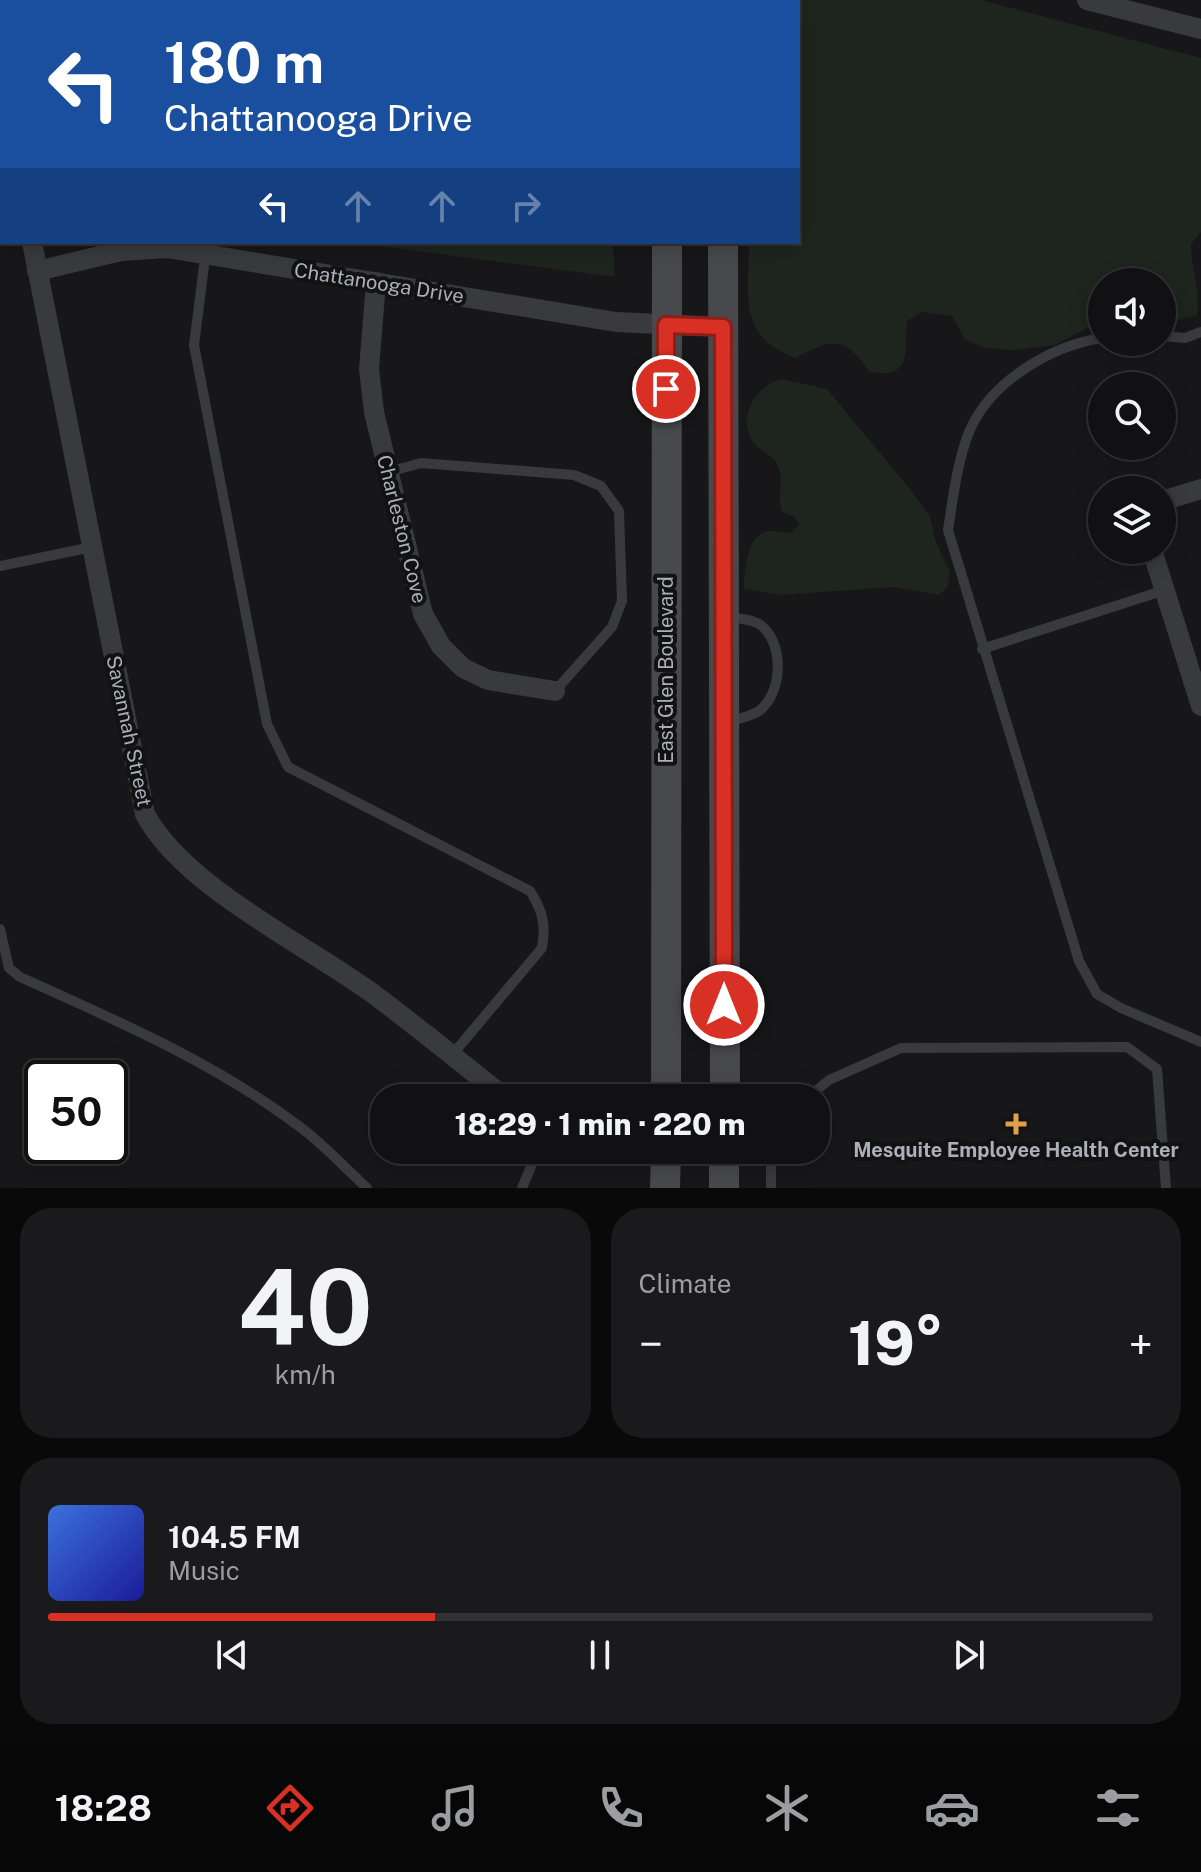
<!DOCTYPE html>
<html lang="en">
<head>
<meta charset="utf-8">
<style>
	:root { --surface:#111113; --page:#1a1a1c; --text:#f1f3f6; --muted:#9c9da0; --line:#303133; --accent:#d93025 }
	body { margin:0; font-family:"Public Sans",sans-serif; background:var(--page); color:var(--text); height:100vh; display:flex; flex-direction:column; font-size:30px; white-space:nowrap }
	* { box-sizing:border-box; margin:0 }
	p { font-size:26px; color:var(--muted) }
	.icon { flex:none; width:44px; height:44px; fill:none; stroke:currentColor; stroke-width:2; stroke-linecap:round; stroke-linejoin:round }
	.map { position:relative; height:1188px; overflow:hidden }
	.side { display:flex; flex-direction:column; gap:20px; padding:20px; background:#09090a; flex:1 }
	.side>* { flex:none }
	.banner { position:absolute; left:0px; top:0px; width:800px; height:244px; box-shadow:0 4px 20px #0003,0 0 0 2px var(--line); background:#1a4fa0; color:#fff; overflow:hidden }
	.tools { position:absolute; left:1088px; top:268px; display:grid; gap:16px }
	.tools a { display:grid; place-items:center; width:88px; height:88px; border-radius:50%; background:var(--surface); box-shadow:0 4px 20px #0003,0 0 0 2px var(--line); font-size:40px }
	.speed { position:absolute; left:24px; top:1060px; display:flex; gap:16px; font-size:40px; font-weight:700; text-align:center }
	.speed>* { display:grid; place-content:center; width:104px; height:104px; border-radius:50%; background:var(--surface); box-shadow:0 4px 20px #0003,0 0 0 2px var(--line); line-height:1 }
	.speed .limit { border:4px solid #111; border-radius:12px; background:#fff; color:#111 }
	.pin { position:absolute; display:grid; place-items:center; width:68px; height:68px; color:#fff; margin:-34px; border:4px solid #fff; border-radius:50%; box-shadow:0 2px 8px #0007 }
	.me { position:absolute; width:88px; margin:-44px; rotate:0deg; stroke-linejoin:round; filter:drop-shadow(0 0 6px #0008) }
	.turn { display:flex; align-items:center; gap:28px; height:168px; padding:0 32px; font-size:36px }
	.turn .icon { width:104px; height:104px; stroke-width:2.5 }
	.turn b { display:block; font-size:56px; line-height:68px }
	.lanes { display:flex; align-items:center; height:76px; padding:0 32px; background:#0003; justify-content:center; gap:40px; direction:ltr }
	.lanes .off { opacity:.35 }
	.big { font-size:60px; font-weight:800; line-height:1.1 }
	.side .card { flex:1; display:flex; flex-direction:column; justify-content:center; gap:12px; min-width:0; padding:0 28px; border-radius:32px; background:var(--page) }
	.side .dial { align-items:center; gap:0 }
	.dial b { font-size:104px; line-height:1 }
	.song { display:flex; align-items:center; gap:24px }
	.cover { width:96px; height:96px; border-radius:12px; background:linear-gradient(135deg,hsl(220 70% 55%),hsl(240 70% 35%)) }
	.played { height:8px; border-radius:4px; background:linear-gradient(90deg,var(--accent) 35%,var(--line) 35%) }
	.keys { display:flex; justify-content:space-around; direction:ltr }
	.heat { display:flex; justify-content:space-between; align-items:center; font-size:44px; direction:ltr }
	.side .tiles { flex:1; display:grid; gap:20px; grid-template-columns:1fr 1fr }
	.card:last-child { grid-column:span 2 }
	.trip { position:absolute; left:370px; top:1084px; width:460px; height:80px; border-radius:32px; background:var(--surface); box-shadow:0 4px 20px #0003,0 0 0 2px var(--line); font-weight:800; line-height:80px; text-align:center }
	.dock { display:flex; height:128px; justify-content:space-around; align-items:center; background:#070708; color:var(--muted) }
	.dock .icon { width:56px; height:56px }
	.dock .active { color:var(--accent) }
	.dock b { font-size:36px; color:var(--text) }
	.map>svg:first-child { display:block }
	.green { fill:#1e241e }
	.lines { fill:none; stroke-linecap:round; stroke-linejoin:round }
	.service { stroke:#393a3e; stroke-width:10 }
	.minor { stroke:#393a3e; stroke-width:20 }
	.secondary { stroke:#47494d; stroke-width:30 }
	.route-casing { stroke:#8d1f18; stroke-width:20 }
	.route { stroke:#d93025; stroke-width:14 }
	.poi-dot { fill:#e2a046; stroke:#121214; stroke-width:3 }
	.labels { text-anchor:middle; stroke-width:8; stroke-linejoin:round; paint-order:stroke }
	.street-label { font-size:20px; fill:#abb0b8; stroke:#121214 }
	.poi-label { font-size:20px; font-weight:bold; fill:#abb0b8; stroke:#121214 }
</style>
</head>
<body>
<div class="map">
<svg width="1201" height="1188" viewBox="0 0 1201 1188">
	<rect width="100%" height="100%" fill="#171719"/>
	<!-- green -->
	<g class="green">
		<path d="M204 0H556L564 2H205Z"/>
		<path d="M735 0H981L1201 58V232L1191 244C1191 268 1201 292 1197 315L1162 325V282H1102V325L1091 326 1055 345 1014 350 984 348 965 339 952 316 922 312 907 321C904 350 914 380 870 372 844 335 832 338 795 358 736 335 749 295 749 242H798V2Z"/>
		<path d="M349 242H613L615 277Z"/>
		<path d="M781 379 827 389 914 494 930 517 935 540 950 572 948 586 939 595 894 587 780 595 744 589C744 571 747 530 772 531 778 531 785 533 791 533L800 524 793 516 783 513C775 496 786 481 777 464 772 455 760 451 754 443 736 419 755 386 781 379Z"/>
	</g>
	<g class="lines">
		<!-- service -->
		<g class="service">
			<path d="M173 0 174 2"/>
			<path d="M207 242 194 345 267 724 288 767 530 891C543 911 546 925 542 948L452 1055"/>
			<path d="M1162 336 1185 338 1201 332"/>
			<path d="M1102 338C1050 346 990 382 969 432 957 463 953 498 948 530L1079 961 1097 994 1121 1008 1201 1042"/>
			<path d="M388 472 421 463 574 475 601 486 619 511 622 601 612 627 555 691"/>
			<path d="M0 566 92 547"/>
			<path d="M726 617C737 618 754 619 762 626 785 646 782 694 759 711 751 716 738 719 729 722"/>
			<path d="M982 649 1165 590"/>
			<path d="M0 929 9 968 20 977C118 1021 218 1064 304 1130 326 1147 346 1169 367 1188"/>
			<path d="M807 1098 829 1080 901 1048 1127 1047 1157 1069 1166 1188"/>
			<path d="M522 1188 538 1150"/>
			<path d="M771 1188V1150"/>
		</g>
		<!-- minor -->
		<g class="minor">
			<path d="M1087 0 1201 29"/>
			<path d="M32 242 145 814C183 886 305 944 372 993 418 1027 461 1063 506 1098"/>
			<path d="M37 271 121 251 167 248 616 322 723 327"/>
			<path d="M376 282 369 369 374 412 423 614 441 646 463 668 488 680 555 691"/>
			<path d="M1162 501 1201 489"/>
			<path d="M1152 550 1201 706"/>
		</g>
		<!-- secondary -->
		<g class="secondary">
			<path d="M667 0V2"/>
			<path d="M722 0V2"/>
			<path d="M723 242 725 1098"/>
			<path d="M666 1098 667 242"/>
			<path d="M665 1188 666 1150"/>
			<path d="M724 1188V1150"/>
		</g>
	</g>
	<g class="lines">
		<defs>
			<path id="route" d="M666 389V325L723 327 724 1005"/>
		</defs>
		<!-- route casing -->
		<use href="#route" class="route-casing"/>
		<!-- route -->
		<use href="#route" class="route"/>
	</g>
	<!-- markers -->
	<path class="poi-dot" d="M1012 1112h8v8h8v8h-8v8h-8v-8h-8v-8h8z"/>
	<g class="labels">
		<!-- street labels -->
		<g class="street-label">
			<text transform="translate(379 283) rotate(9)" y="7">Chattanooga Drive</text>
			<text transform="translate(402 529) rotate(76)" y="7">Charleston Cove</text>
			<text transform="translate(666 670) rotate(-90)" y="7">East Glen Boulevard</text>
			<text transform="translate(129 731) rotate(78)" y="7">Savannah Street</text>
		</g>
		<!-- poi labels -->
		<g class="poi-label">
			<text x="1016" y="1157">Mesquite Employee Health Center</text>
		</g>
	</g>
</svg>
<div class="tools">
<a><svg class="icon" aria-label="sound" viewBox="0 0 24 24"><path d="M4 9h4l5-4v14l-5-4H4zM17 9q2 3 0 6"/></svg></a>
<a><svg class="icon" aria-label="search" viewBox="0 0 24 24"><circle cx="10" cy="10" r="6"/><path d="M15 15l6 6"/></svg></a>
<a><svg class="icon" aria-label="layers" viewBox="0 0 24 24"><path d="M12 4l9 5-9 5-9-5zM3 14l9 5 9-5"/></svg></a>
</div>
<div class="speed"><div class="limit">50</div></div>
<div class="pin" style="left:666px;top:389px;background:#d93025"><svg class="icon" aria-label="arrive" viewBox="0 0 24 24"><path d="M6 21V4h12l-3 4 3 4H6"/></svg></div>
<svg class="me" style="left:724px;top:1005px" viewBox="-20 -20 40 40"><circle r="17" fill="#d93025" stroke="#fff" stroke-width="3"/><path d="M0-11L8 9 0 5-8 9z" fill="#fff"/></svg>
<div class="trip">18:29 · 1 min · 220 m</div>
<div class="banner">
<div class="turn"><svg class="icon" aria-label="left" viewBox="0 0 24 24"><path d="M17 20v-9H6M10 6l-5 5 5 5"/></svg><div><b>180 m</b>Chattanooga Drive</div></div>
<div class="lanes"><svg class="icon" aria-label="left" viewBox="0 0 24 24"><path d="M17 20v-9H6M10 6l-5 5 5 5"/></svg><svg class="icon off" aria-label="ahead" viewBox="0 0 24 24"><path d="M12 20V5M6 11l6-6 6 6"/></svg><svg class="icon off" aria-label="ahead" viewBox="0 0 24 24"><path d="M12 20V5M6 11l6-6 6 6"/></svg><svg class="icon off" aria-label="right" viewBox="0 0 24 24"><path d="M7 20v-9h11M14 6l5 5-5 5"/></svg></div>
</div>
</div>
<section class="side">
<div class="tiles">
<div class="card dial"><b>40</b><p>km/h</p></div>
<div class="card"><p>Climate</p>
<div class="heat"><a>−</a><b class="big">19°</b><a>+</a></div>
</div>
<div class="card">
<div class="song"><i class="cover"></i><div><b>104.5 FM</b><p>Music</p></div></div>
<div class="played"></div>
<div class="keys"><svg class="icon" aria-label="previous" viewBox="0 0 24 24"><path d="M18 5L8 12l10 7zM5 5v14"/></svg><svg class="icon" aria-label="pause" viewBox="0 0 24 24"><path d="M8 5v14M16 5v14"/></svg><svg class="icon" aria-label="next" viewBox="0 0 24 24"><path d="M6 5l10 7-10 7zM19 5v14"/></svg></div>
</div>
</div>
</section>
<nav class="dock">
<b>18:28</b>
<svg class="icon active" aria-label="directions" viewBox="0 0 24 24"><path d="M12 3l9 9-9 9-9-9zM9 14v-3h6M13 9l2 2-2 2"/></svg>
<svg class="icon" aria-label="music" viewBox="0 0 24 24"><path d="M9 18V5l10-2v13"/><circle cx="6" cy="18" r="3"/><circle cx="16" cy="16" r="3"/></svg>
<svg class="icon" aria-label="phone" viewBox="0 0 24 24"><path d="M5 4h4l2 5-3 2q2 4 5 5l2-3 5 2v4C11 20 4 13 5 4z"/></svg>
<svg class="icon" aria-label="climate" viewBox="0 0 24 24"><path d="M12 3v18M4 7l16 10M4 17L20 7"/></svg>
<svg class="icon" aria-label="car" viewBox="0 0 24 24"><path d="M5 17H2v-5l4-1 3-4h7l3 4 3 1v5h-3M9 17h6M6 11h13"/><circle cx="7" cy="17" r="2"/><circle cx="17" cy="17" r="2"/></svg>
<svg class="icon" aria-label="filters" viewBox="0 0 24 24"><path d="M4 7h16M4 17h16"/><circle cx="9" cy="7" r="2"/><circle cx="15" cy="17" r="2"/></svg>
</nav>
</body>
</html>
